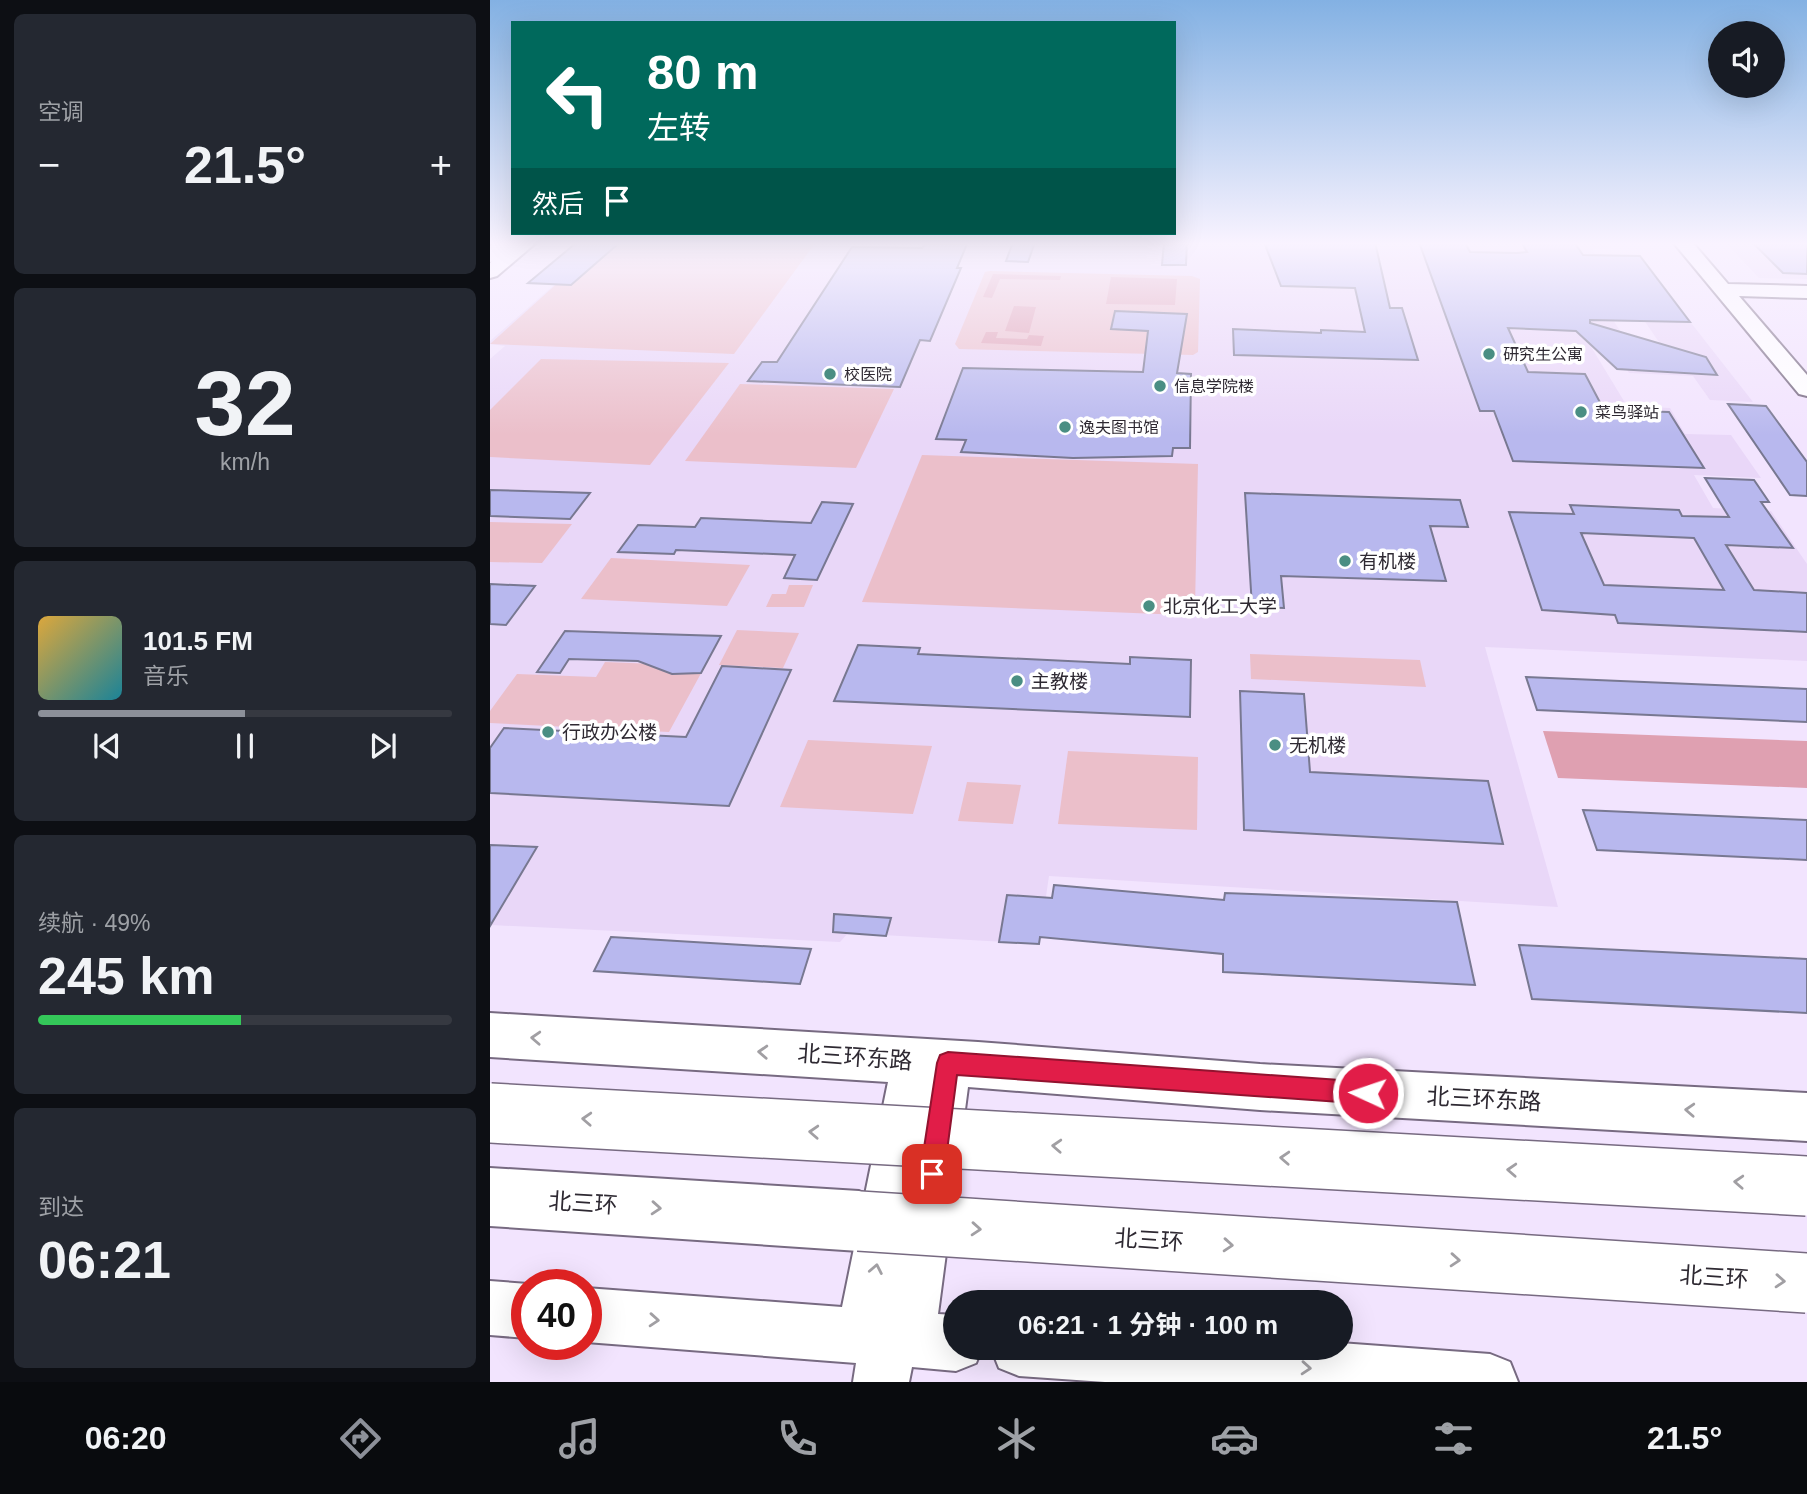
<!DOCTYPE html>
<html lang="zh">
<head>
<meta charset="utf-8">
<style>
	:root { --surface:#171b24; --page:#242831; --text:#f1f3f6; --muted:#9ea1a6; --line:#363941; --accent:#8c9099 }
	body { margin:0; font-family:Helvetica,"Noto Sans SC",sans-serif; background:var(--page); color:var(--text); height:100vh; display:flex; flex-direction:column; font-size:26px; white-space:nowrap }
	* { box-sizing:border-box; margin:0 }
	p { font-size:23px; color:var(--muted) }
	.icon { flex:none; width:38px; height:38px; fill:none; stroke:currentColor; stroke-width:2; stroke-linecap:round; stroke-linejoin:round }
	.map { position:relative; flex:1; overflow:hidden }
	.side { display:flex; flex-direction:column; gap:14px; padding:14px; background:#0d0f14; width:490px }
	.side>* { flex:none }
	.banner { position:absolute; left:21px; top:21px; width:665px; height:214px; border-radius:0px; box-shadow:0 7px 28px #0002; background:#00695c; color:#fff; overflow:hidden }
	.buttons { position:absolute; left:1218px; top:21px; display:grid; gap:14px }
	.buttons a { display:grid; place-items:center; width:77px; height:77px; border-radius:50%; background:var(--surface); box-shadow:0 7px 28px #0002; font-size:35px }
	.speed { position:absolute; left:21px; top:1269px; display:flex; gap:14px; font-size:35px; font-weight:700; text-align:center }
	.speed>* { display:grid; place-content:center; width:91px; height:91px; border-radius:50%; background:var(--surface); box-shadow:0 7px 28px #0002; line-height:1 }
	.speed .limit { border:10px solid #d22; background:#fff; color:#111 }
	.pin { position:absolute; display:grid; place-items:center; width:60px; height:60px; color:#fff; margin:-30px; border-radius:14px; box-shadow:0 4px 10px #0006 }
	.me { position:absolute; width:77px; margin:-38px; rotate:273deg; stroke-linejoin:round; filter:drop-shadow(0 0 5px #0008) }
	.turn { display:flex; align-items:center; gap:24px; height:147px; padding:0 21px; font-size:32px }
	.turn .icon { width:91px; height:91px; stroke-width:2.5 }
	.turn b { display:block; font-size:49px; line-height:60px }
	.then { display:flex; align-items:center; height:66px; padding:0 21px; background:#0003; gap:14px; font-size:26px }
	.big { font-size:52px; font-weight:700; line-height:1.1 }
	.side .tile { flex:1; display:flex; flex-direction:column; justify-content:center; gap:10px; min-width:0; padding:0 24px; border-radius:10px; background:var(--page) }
	.side .dial { align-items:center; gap:0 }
	.dial b { font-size:91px; line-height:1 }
	.song { display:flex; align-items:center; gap:21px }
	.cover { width:84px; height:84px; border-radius:10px; background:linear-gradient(135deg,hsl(40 70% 55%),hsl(190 70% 35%)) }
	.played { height:7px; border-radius:4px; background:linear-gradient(90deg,var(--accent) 50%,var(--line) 50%) }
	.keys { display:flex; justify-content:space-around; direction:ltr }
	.heat { display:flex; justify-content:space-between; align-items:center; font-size:38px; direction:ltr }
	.charge { height:10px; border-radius:5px; background:linear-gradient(90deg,#34c759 49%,var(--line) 0) }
	.trip { position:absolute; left:453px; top:1290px; width:410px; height:70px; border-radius:35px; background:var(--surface); box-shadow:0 7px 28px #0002; font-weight:700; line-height:70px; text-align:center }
	.dock { display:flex; height:112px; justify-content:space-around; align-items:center; background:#090b0e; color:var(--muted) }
	.dock .icon { width:49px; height:49px }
	.dock .selected { color:var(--accent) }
	.dock b { font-size:32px; color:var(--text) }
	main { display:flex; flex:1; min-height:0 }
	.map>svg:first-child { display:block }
	.built { fill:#e9d7f8 }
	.green { fill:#ebbfca }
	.forest { fill:#dfa0b1 }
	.building { fill:#b8b8ee; stroke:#787891; stroke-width:2; fill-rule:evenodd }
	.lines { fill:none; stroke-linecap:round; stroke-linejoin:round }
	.minor-casing { stroke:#776a81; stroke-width:4 }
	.major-casing { stroke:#776a81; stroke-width:4 }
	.highway-casing { stroke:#776a81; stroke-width:4 }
	.minor { fill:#fff; fill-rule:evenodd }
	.major { fill:#fff; fill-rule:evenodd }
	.highway { fill:#fff; fill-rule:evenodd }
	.highway-bridge-casing { stroke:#776a81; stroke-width:62; stroke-linecap:butt }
	.highway-bridge { stroke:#fff; stroke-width:59 }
	.oneway { stroke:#a19fa3 }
	.route { fill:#e11d48; stroke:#92132f; stroke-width:2 }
	.poi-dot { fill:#4a8e83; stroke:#fff; stroke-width:2.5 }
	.labels { text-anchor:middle; stroke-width:7; stroke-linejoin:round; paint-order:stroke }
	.far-poi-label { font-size:16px; fill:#2e2932; stroke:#fff; text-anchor:start }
	.poi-label { font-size:19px; fill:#2e2932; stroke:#fff; text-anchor:start }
	.near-street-label { font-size:23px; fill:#2e2932; stroke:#fff }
</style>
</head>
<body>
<main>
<section class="side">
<div class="tile"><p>空调</p>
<div class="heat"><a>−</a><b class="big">21.5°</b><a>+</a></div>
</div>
<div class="tile dial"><b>32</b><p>km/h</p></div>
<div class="tile">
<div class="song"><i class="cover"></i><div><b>101.5 FM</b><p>音乐</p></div></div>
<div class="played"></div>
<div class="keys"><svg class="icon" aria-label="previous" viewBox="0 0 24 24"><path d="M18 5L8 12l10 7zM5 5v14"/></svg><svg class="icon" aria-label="pause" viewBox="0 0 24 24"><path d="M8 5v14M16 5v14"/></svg><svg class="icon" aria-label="next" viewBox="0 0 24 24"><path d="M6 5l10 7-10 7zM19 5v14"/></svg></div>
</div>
<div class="tile"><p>续航 · 49%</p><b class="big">245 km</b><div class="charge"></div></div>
<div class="tile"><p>到达</p><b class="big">06:21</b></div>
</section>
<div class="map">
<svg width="1317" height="1382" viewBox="0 0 1317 1382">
	<rect width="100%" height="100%" fill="#f2e4fe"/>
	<!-- built -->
	<g class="built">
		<path d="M113 242H1115L1120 248 1102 249 1127 285H1101L1139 345H1100L1137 406 1180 408 1195 434 1241 435 1271 478 1204 475 1223 508 1281 511 1317 564V661L995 647 1068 907 559 876 549 944 358 933 350 942 1 925 46 848 0 845V359L15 346 0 344V341Z"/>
		<path d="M1235 242H1317V279L1269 278Z"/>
		<path d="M1143 304 1187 305 1263 402 1220 400 1203 376 1139 373 1124 348H1173Z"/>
	</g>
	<!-- green -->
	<g class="green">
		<path d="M113 242H326L244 354 0 344Z"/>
		<path d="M500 271 702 276 710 279 708 352 703 355 469 349 465 344 495 272Z"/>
		<path d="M51 359 239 363 160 465 0 457V410Z"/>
		<path d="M250 384 404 389 366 468 195 461Z"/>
		<path d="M432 455 708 464 705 607 693 615 372 602Z"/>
		<path d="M0 522 82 524 52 563 0 562Z"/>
		<path d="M121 558 260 565 237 606 91 599Z"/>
		<path d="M299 585H323L314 607H276L282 594H296Z"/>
		<path d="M247 630 309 633 293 668 229 665Z"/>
		<path d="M760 654 930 660 936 687 761 679Z"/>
		<path d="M115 662 215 666 179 732 0 723V711L27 674 106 677Z"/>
		<path d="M318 740 442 746 423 814 290 807Z"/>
		<path d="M578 751 708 757 707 830 568 824Z"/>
		<path d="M477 782 531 785 523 824 468 821Z"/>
	</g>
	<!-- forest -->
	<g class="forest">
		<path d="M503 274 571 276 570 280 510 279 502 298 493 297Z"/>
		<path d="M621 277 687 279 685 305 616 304Z"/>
		<path d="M524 306 546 307 539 333 515 331Z"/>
		<path d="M496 332H508L506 338 537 339 539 335 554 336 551 346 491 343Z"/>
		<path d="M1053 731 1317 741V788L1068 778Z"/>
	</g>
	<!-- building -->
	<g class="building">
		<path d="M523 242H545L538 262 516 261Z"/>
		<path d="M674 242H697L696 265H672Z"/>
		<path d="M774 242H885L900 308H912L928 360 744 355 743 329 831 333V330L875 332 865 288 791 286Z"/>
		<path d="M929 242H975L980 252 1027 253 1037 252 1031 242H1084L1093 255 1150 256 1200 322 1100 320V323L1216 357 1227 375 1127 369 1086 331 1018 328 1038 372 1095 374 1114 410 1179 412 1214 468 1023 461 1004 411H990Z"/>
		<path d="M1262 242H1317V274L1293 273Z"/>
		<path d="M86 243 128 244 81 285 38 283Z"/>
		<path d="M435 244H477L467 268H471L440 341 430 340 410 387 258 381 272 362H287L362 247 432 248Z"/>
		<path d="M625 311 697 314 687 373 701 374 700 448H683L682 456 583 458 471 452 476 440 446 439 473 368 653 372 658 331 621 329Z"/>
		<path d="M1238 404 1276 406 1317 462V496L1300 495Z"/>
		<path d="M1215 478 1264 480 1279 502H1271L1303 548 1236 545 1264 590 1317 593V632L1128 623 1125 615 1052 610 1019 512 1084 514 1080 505 1189 510 1192 516 1239 517ZM1091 533 1204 538 1234 590 1114 585Z"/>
		<path d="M0 490 100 493 80 519 0 516Z"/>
		<path d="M755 493 970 500 978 527 940 526 956 581 791 576 794 608 762 607Z"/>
		<path d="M332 502 363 504 327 580 294 578 305 555 186 550 184 554 128 552 148 525 205 527 211 518 321 523Z"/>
		<path d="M0 584 45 586 16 625 0 624Z"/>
		<path d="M75 631 135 633 231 636 211 673 182 674 148 661 79 659 70 673 47 672Z"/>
		<path d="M368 645 430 648 428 654 640 664V657L701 660 700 717 344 701Z"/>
		<path d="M232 666 301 670 239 806 0 793V748L14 728 196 737Z"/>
		<path d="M1036 677 1317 689V722L1047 710Z"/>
		<path d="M750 691 814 694 820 772 998 781 1013 844 754 830Z"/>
		<path d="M1093 810 1317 820V860L1107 850Z"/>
		<path d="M0 845 47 847 0 926Z"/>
		<path d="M564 885 734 900 735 893 967 902 985 985 733 972V954L550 937 549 944 509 942 517 895 562 898Z"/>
		<path d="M344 914 401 918 396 936 343 932Z"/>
		<path d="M121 937 321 949 310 984 104 971Z"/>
		<path d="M1029 945 1317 959V1013L1042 999Z"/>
	</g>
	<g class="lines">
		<defs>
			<g id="minor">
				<path d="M27 242H47L7 276 0 278V263Z"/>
				<path d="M1183 242H1202L1238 284 1317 286V298L1249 296 1317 375V396L1309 394Z"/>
				<path d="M0 1013 488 1042 770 1064 1317 1093V1141L770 1110 478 1087 448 1314 466 1315V1348H492L486 1363 466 1371 422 1367 419 1382H363L366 1363 96 1342V1288L352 1307 398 1082 0 1057Z"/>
				<path d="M0 1281 38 1284 37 1338 0 1335Z"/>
				<path d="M850 1343 1000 1354 1020 1362 1028 1382H615L529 1376 509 1368 501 1348H850Z"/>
			</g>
			<path id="major" d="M6 242H30L8 261 0 262V246Z"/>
			<path id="highway" d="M0 1168 369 1191 390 1200 399 1221 390 1242 369 1251 0 1226Z"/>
		</defs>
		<!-- minor casing -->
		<use href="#minor" class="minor-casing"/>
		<!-- major casing -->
		<use href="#major" class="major-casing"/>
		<!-- highway casing -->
		<use href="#highway" class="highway-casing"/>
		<!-- minor -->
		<use href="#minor" class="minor"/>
		<!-- major -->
		<use href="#major" class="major"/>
		<!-- highway -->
		<use href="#highway" class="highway"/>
		<defs>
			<g id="highway-bridge">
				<path d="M0 1113 1317 1186"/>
				<path d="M369 1221 1317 1283"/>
			</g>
		</defs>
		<!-- highway-bridge casing -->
		<use href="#highway-bridge" class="highway-bridge-casing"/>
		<!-- highway-bridge -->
		<use href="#highway-bridge" class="highway-bridge"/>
	</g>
	<!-- one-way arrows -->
	<defs><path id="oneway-chevron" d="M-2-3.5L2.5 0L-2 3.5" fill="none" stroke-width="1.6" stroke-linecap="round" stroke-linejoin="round" transform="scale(1.75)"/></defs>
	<g class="oneway">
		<use href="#oneway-chevron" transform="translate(46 1038) rotate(-177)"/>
		<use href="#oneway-chevron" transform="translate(273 1052) rotate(-177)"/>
		<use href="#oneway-chevron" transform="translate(1200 1110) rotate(-177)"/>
		<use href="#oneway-chevron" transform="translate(97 1119) rotate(-177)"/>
		<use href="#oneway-chevron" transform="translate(324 1132) rotate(-177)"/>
		<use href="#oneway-chevron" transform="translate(567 1146) rotate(-177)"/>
		<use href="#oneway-chevron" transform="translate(795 1158) rotate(-177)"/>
		<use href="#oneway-chevron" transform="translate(1022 1170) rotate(-177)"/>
		<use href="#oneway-chevron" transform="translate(1249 1182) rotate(-177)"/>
		<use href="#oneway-chevron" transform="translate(166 1208) rotate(4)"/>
		<use href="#oneway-chevron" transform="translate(486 1229) rotate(4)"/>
		<use href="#oneway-chevron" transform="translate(738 1245) rotate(4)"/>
		<use href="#oneway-chevron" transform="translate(965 1260) rotate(4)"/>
		<use href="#oneway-chevron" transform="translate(386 1269) rotate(-79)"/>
		<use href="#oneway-chevron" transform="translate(1290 1281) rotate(4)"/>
		<use href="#oneway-chevron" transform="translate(164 1320) rotate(4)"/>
		<use href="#oneway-chevron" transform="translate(816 1368) rotate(4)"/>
	</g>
	<!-- sky -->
	<linearGradient id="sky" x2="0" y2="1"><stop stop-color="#83b1e3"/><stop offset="0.56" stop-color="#f9f3ff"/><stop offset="1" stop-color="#f9f3ff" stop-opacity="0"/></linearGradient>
	<rect width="1317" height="435" fill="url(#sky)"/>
	<!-- route -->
	<path class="route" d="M458 1052 878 1082 886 1085 889 1093 886 1101 878 1104 467 1075 454 1174 450 1182 442 1186 433 1182 430 1174 447 1063 450 1055Z"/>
	<!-- markers -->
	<g class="poi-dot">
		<circle cx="999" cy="354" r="7"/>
		<circle cx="340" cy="374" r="7"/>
		<circle cx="670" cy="386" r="7"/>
		<circle cx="1091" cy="412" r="7"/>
		<circle cx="575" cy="427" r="7"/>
		<circle cx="855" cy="561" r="7"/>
		<circle cx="659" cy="606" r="7"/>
		<circle cx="527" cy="681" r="7"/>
		<circle cx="58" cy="732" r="7"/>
		<circle cx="785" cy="745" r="7"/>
	</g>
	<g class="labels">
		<!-- far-poi labels -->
		<g class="far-poi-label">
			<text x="1013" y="360">研究生公寓</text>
			<text x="354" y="380">校医院</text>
			<text x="684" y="392">信息学院楼</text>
			<text x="1105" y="418">菜鸟驿站</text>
			<text x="589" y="433">逸夫图书馆</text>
		</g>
		<!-- poi labels -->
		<g class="poi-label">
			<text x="869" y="568">有机楼</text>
			<text x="673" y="613">北京化工大学</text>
			<text x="541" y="688">主教楼</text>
			<text x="72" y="739">行政办公楼</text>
			<text x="799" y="752">无机楼</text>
		</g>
		<!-- near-street labels -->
		<g class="near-street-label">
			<text transform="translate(365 1057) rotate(4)" y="8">北三环东路</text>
			<text transform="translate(994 1099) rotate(3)" y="8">北三环东路</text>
			<text transform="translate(93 1203) rotate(4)" y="8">北三环</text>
			<text transform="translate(659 1240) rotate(4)" y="8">北三环</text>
			<text transform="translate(1224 1277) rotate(4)" y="8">北三环</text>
		</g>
	</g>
</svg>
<div class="buttons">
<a><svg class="icon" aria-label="sound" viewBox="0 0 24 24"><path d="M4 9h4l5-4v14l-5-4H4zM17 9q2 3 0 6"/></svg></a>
</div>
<div class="speed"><div class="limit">40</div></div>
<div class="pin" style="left:442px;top:1174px;background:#d93025"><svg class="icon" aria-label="arrive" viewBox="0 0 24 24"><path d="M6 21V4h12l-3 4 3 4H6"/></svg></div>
<svg class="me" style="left:878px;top:1093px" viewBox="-20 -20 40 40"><circle r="17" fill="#e11d48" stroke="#fff" stroke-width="3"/><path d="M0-11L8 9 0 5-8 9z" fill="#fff"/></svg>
<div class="trip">06:21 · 1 分钟 · 100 m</div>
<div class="banner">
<div class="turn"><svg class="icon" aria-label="left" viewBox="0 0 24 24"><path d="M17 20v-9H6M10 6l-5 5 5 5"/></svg><div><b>80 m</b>左转</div></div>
<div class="then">然后<svg class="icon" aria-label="arrive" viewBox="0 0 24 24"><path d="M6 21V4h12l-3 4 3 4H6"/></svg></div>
</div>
</div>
</main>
<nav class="dock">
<b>06:20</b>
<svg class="icon selected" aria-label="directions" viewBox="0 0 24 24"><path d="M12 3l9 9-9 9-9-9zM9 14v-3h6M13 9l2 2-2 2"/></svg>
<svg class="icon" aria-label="music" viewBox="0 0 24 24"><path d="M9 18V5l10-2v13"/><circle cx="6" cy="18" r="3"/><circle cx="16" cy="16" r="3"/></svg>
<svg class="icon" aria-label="phone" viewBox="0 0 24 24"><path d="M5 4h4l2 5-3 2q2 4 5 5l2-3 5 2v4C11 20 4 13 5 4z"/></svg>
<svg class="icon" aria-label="climate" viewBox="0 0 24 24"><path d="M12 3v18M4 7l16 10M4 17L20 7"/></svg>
<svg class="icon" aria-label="car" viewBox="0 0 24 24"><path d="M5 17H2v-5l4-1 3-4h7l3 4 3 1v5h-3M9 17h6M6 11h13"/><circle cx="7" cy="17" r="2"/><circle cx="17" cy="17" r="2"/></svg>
<svg class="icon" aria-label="filters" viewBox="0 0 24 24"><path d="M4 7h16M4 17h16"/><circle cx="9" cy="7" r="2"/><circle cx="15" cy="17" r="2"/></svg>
<b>21.5°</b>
</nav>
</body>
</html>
